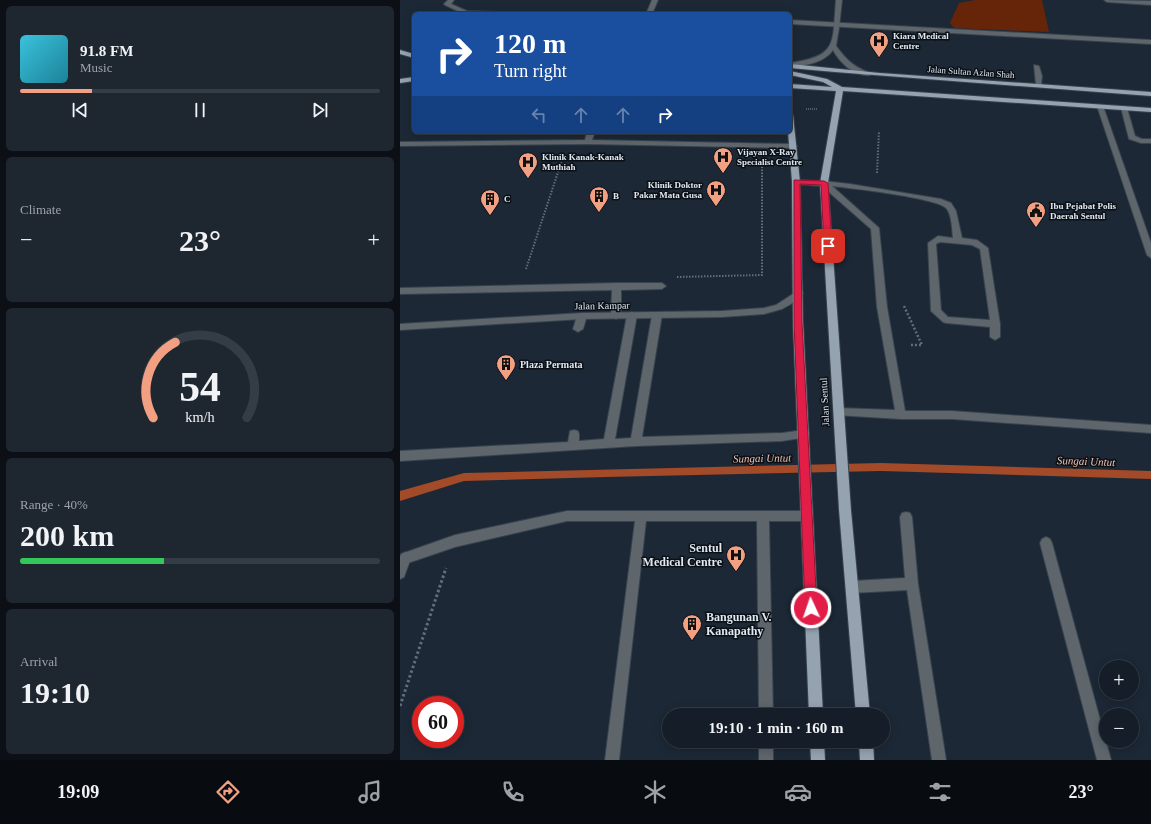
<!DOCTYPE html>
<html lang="en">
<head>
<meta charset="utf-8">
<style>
	:root { --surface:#151e28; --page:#1e2730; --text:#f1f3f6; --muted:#9da2a8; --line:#343c45; --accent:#f3a082 }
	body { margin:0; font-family:Georgia,serif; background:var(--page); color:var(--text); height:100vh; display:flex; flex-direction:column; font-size:15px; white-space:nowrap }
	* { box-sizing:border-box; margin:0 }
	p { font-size:13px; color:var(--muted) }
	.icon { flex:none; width:22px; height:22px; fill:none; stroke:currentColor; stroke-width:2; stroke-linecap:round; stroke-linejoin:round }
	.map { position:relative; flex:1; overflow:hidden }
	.panel { display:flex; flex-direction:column; gap:6px; padding:6px; background:#0c1016; width:400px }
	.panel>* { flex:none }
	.guide { position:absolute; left:12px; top:12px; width:380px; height:122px; border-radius:6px; box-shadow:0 2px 10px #0003,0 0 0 1px var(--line); background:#1a4fa0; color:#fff; overflow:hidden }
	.tools { position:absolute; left:699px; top:660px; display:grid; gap:8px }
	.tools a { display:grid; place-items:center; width:40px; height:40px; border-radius:50%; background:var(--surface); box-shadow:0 2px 10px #0003,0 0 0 1px var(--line); font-size:20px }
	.speed { position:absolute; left:12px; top:696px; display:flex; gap:8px; font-size:20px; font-weight:700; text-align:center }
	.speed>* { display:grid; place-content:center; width:52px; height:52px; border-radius:50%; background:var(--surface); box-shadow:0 2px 10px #0003,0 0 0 1px var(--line); line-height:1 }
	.speed .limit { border:6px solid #d22; background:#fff; color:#111 }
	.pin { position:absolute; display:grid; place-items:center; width:34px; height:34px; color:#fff; margin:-17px; border-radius:8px; box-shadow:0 2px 6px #0006 }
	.me { position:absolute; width:44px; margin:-22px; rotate:357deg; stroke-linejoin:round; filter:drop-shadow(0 0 3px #0008) }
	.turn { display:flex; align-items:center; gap:14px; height:84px; padding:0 16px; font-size:18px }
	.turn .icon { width:52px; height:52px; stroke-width:2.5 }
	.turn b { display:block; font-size:28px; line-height:34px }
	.lanes { display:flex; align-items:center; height:38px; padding:0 16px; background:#0003; justify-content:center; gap:20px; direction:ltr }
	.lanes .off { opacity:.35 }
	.big { font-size:30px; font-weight:800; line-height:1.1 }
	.panel .card { flex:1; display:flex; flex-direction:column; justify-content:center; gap:6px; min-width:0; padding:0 14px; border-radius:6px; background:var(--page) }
	.panel .dial { align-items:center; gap:0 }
	.dial svg { height:104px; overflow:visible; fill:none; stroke:var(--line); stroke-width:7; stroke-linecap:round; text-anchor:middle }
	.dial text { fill:var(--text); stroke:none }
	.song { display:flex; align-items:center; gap:12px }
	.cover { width:48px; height:48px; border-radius:6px; background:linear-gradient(135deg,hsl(190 70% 55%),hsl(190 70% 35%)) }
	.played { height:4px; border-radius:2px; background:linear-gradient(90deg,var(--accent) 20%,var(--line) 20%) }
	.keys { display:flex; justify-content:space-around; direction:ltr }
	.heat { display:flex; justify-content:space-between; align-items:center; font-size:22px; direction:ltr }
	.charge { height:6px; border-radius:3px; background:linear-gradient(90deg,#34c759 40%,var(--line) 0) }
	.trip { position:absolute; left:262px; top:708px; width:228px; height:40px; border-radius:20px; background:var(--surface); box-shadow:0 2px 10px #0003,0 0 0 1px var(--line); font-weight:800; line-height:40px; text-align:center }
	.tab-bar { display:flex; height:64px; justify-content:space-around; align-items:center; background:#080c10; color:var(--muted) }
	.tab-bar .icon { width:28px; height:28px }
	.tab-bar .active { color:var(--accent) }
	.tab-bar b { font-size:18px; color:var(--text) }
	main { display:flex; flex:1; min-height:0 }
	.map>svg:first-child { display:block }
	.green { fill:#662509 }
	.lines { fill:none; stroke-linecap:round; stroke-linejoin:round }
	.stream { fill:#a34a28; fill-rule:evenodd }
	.service-casing { stroke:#37434f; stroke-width:2 }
	.minor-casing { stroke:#37434f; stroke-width:2 }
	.primary-casing { stroke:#37434f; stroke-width:2 }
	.path-far3 { stroke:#636e79; stroke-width:1.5; stroke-dasharray:1 1; stroke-linecap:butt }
	.path-far2 { stroke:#636e79; stroke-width:2; stroke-dasharray:1.5 1.5; stroke-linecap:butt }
	.path-far1 { stroke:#636e79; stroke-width:2.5; stroke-dasharray:2 2; stroke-linecap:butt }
	.path { stroke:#636e79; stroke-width:3; stroke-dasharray:2.5 2.5; stroke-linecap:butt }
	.service { fill:#5e656b; fill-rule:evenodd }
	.minor { fill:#5e656b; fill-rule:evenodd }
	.primary { fill:#95a2b0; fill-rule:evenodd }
	.route { fill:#e11d48; stroke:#92132f }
	.labels { text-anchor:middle; stroke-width:3; stroke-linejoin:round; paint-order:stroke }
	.far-poi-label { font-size:9px; font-weight:bold; fill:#e0e8f1; stroke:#0b1016; text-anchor:start }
	.far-street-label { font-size:9px; fill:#e0e8f1; stroke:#0b1016 }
	.street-label { font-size:10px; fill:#e0e8f1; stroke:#0b1016 }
	.poi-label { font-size:10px; font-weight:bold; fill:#e0e8f1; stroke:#0b1016; text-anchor:start }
	.water-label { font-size:11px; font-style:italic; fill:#f2c0af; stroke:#0b1016 }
	.near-poi-label { font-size:12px; font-weight:bold; fill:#e0e8f1; stroke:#0b1016; text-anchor:end }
</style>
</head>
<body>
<main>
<section class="panel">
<div class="card">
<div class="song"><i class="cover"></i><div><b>91.8 FM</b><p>Music</p></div></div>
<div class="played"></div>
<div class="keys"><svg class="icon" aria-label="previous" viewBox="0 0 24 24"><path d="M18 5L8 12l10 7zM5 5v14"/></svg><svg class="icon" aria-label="pause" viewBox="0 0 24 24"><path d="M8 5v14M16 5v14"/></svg><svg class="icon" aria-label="next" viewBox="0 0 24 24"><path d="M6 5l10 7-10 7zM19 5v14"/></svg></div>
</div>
<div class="card"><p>Climate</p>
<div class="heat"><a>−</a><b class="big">23°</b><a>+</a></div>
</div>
<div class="card dial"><svg viewBox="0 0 100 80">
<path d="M14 69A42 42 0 1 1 86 69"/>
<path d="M14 69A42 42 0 0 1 31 11" stroke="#f3a082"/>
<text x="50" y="56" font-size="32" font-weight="700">54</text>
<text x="50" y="72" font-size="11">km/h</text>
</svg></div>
<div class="card"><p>Range · 40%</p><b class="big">200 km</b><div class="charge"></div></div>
<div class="card"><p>Arrival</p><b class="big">19:10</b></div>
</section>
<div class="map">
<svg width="751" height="760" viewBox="0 0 751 760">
	<rect width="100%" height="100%" fill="#1c2835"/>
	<!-- green -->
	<path class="green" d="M575 0H642L649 32 554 28 550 23 559 3Z"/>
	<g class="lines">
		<!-- stream -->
		<path class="stream" d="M481 463 751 471V479L481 471 206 477 64 481 0 501V491L64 473Z"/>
		<defs>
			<g id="service">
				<path d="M48 0H54L51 4 67 11 97 12 100 14H64L45 5 44 4Z"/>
				<path d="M252 0H258L252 14H246Z"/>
				<path d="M390 20 751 40V44L390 24Z"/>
				<path d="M634 65 639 66 642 76 641 86 636 85Z"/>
				<path d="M698 105 703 106 751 243V258L747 255 697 106Z"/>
				<path d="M724 106 727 108 735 136 742 139H751V143H741L729 139 721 108Z"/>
				<path d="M187 132H195L192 140 393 144 397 146 393 148 188 144 0 146V142L185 140Z"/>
				<path d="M393 180 424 181 450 184 541 199 551 203 556 211 562 238 577 240 588 248 600 324V337L595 340 590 337V327L546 323 543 322 531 311 528 243 538 236 553 238C552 230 552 214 546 208 537 198 450 188 432 186L479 228 487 307 505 411H552L751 425V433L552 419H501L435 415 434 412 435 409 439 408 495 410 477 307 471 229 422 186 396 184 392 182ZM540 242 572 245 580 249 590 320 548 317 541 310 536 244Z"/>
				<path d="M217 283H262L266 286 262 289 221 290V316L216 319 211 316 212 290 0 294V288Z"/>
				<path d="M232 312 237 315 215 439 231 438 252 315 257 312 262 315 242 437 382 433 404 430 408 431 409 434 408 437 382 441 236 446 0 461V451L168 442 170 431 174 430 178 431 179 434V441L204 439 227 315Z"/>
				<path d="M182 313 187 316 183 329 178 332 173 329 177 316Z"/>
				<path d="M167 511H407L411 512 413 516 411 520 407 521H369L373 715H359L357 521H246L219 760H205L235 521H167L55 547 5 564 0 560 1 554 55 535Z"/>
				<path d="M506 512 510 513 512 517 518 584 546 760H532L507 590 452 593 448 591 446 587 448 583 452 581 505 578 500 517 502 513Z"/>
				<path d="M646 537 650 539 652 543 711 760H697L640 543 642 539Z"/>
				<rect x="359" y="741" width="14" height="19"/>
			</g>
			<g id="minor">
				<path d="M436 0H442L439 28 436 46C447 60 452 66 470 73V75C455 77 440 63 433 50 423 64 405 65 390 67V63C439 56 432 43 436 0Z"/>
				<path d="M704 0 751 1V5L707 2Z"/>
				<path d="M399 290 403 293 391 304 382 309 364 314 322 317 182 319 0 330V324L182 313 322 311 364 308 376 305Z"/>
				<path d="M5 552 9 554 11 558 4 577 0 579V556Z"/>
			</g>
			<g id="primary">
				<path d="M0 50 14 54V58L0 54Z"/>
				<path d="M390 64 480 73 751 92V96L435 72 390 68Z"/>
				<path d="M390 71 427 79 442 87 751 108V112L443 91 428 183 451 510 470 715H456L439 510 420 183 436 91 390 88V84L432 87 423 82 390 75Z"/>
				<path d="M14 77V81L0 83V79Z"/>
				<path d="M390 113 393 115 400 182 403 322 423 715H409L393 322 392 182 388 132H390Z"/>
				<path d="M410 741H424L425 760H411Z"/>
				<path d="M459 741H473L474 760H460Z"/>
			</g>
		</defs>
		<!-- service casing -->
		<use href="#service" class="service-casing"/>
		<!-- minor casing -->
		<use href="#minor" class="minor-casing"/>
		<!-- primary casing -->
		<use href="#primary" class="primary-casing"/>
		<!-- path-far3 -->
		<path class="path-far3" d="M406 109H417"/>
		<!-- path-far2 -->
		<g class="path-far2">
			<path d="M477 173 479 131"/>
			<path d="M126 269 162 160"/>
			<path d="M277 277 362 275V162"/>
		</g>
		<!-- path-far1 -->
		<path class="path-far1" d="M504 306 522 345H509"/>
		<!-- path -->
		<path class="path" d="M0 706 46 568"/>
		<!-- service -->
		<use href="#service" class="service"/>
		<!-- minor -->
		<use href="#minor" class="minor"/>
		<!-- primary -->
		<use href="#primary" class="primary"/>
	</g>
	<!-- route -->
	<path class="route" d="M394 180 424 181 428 183 432 246 428 248 424 246 421 185 400 184 402 322 417 608 415 612 411 614 407 612 405 608 394 322Z"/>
	<!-- icons -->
	<defs>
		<symbol id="hospital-pin" viewBox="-11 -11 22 30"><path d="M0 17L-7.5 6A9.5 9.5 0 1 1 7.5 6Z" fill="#f3a082" stroke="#0b1016"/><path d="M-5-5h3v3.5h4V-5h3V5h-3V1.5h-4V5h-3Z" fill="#111"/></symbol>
		<symbol id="building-pin" viewBox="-11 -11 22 30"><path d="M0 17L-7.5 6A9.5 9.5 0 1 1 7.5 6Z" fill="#f3a082" stroke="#0b1016"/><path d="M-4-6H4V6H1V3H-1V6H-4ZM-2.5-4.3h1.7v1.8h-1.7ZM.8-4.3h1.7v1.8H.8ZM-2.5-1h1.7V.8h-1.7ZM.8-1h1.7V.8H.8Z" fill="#111"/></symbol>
		<symbol id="civic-pin" viewBox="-11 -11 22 30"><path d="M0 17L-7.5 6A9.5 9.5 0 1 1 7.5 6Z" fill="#f3a082" stroke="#0b1016"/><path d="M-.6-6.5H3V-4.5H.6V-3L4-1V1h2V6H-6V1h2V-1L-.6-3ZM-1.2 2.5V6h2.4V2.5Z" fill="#111"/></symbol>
	</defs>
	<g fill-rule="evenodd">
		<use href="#hospital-pin" x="468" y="30" width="22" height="30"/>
		<use href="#hospital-pin" x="312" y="146" width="22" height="30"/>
		<use href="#hospital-pin" x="117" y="151" width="22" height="30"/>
		<use href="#hospital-pin" x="305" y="179" width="22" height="30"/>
		<use href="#building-pin" x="188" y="185" width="22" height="30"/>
		<use href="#building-pin" x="79" y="188" width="22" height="30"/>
		<use href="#civic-pin" x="625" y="200" width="22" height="30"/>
		<use href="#building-pin" x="95" y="353" width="22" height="30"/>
		<use href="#hospital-pin" x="325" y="544" width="22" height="30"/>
		<use href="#building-pin" x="281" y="613" width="22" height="30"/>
	</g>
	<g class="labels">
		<!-- far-poi labels -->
		<g class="far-poi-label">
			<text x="493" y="39">Kiara Medical<tspan x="493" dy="10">Centre</tspan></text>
			<text x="337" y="155">Vijayan X-Ray<tspan x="337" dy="10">Specialist Centre</tspan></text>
			<text x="142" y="160">Klinik Kanak-Kanak<tspan x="142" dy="10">Muthiah</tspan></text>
			<text x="302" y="188" text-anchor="end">Klinik Doktor<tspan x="302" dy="10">Pakar Mata Gusa</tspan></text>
			<text x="213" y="199">B</text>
			<text x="104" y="202">C</text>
			<text x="650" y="209">Ibu Pejabat Polis<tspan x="650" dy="10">Daerah Sentul</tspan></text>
		</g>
		<!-- far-street labels -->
		<g class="far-street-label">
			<text transform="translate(571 72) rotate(4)" y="3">Jalan Sultan Azlan Shah</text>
		</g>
		<!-- street labels -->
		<g class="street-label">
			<text transform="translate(202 305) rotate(-1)" y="4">Jalan Kampar</text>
			<text transform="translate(424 402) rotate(-93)" y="4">Jalan Sentul</text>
		</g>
		<!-- poi labels -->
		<g class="poi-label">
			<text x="120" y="368">Plaza Permata</text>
		</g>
		<!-- water labels -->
		<g class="water-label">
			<text transform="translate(362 458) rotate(-1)" y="4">Sungai Untut</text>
			<text transform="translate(686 461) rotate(2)" y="4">Sungai Untut</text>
		</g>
		<!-- near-poi labels -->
		<g class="near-poi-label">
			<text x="322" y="552">Sentul<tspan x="322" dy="14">Medical Centre</tspan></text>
			<text x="306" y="621" text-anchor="start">Bangunan V.<tspan x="306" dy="14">Kanapathy</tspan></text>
		</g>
	</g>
</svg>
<div class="tools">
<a>+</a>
<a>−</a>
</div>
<div class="speed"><div class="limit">60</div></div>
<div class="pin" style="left:428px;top:246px;background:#d93025"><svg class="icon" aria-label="arrive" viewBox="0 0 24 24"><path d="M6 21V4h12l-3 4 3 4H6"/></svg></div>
<svg class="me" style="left:411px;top:608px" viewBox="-20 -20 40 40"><circle r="17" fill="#e11d48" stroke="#fff" stroke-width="3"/><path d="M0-11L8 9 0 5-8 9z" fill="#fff"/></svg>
<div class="trip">19:10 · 1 min · 160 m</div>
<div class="guide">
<div class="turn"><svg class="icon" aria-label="right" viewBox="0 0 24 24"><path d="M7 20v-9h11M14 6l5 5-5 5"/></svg><div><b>120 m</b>Turn right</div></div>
<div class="lanes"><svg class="icon off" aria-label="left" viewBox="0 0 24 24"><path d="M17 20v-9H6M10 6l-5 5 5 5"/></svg><svg class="icon off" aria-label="ahead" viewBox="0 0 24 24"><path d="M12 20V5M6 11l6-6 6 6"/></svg><svg class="icon off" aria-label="ahead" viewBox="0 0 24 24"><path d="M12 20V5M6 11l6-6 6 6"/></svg><svg class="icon" aria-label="right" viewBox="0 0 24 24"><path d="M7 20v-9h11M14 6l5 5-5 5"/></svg></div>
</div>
</div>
</main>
<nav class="tab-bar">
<b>19:09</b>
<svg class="icon active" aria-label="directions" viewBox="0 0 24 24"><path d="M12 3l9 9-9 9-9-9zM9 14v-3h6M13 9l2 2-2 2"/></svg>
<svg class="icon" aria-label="music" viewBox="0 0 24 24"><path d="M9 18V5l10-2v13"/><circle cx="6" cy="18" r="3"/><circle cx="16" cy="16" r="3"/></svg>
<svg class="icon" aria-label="phone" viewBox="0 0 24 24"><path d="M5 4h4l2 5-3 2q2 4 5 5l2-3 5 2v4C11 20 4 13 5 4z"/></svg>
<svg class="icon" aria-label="climate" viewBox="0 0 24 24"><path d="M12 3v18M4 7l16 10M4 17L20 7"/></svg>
<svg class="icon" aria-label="car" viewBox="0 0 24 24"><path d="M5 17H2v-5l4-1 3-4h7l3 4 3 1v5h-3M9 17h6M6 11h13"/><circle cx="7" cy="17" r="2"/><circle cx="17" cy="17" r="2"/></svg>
<svg class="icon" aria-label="filters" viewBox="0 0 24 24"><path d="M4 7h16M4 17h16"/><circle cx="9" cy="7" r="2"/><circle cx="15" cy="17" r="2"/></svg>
<b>23°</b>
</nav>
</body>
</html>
